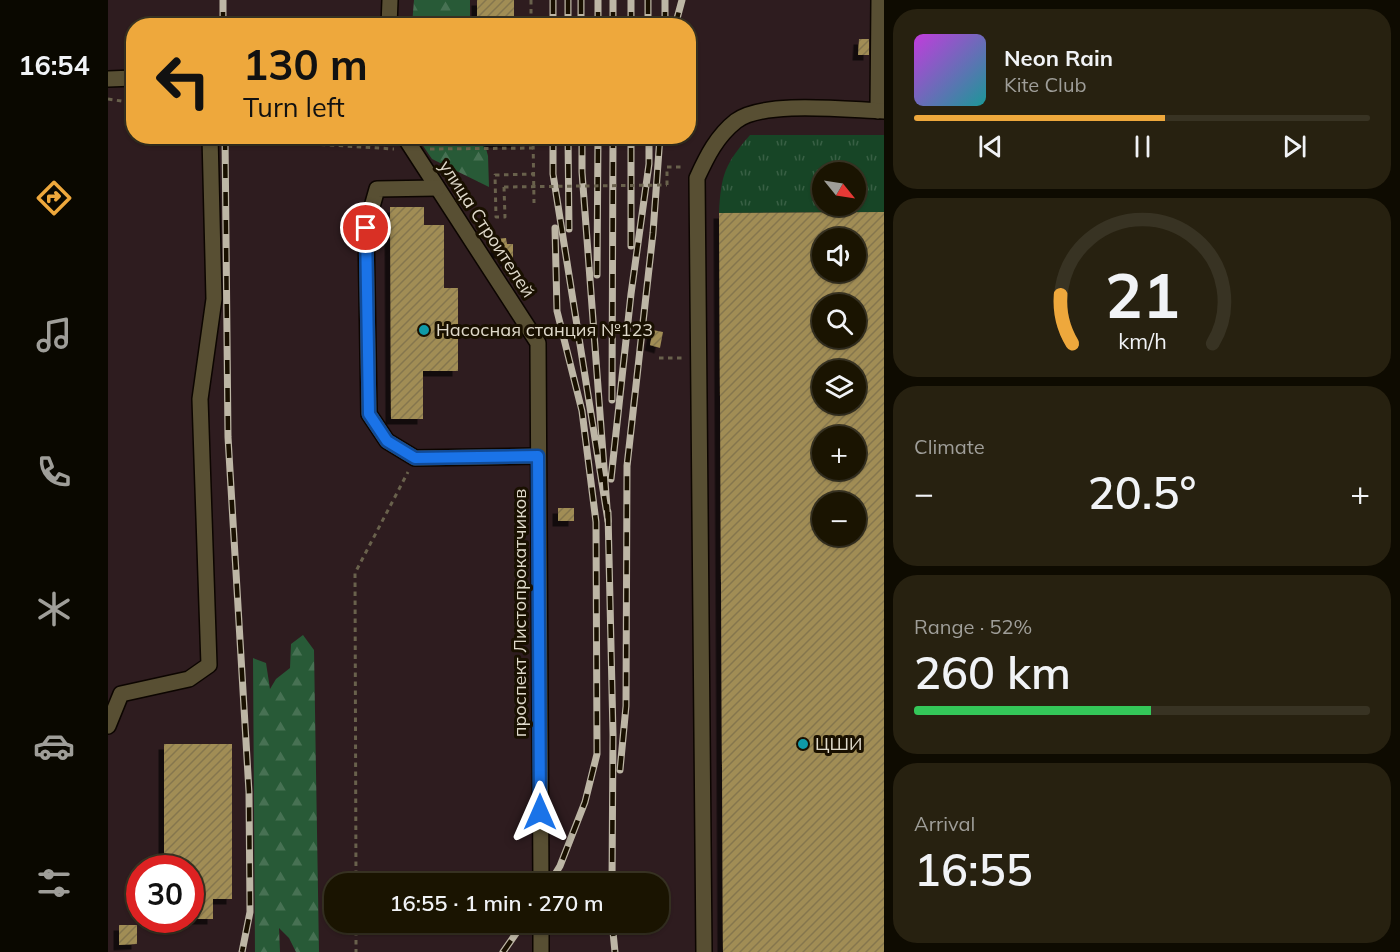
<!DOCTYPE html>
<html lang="en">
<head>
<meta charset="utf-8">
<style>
	:root { --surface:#1a1401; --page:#272110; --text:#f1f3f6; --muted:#9f9e99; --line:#383323; --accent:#eea83c }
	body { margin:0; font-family:Mulish,sans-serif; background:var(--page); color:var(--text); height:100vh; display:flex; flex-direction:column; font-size:22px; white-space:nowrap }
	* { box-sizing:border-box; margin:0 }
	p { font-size:20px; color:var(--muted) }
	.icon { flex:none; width:33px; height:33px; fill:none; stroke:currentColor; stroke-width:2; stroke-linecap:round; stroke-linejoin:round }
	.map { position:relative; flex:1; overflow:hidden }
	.details { display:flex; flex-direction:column; gap:9px; padding:9px; background:#0e0b01; width:516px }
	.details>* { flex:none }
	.top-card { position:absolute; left:18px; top:18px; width:570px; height:126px; border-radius:24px; box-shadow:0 2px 4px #0004,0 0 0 2px var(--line); background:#eea83c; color:#111; overflow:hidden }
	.needle { width:39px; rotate:120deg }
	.controls { position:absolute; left:704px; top:162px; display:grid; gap:12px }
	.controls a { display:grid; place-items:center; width:54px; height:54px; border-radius:50%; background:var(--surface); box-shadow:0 2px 4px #0004,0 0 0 2px var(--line); font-size:30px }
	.speed { position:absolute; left:18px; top:855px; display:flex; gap:12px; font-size:30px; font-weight:700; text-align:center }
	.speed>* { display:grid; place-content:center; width:78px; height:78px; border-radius:50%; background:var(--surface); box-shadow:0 2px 4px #0004,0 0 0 2px var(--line); line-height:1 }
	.speed .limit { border:9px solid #d22; background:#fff; color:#111 }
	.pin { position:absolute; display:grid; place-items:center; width:51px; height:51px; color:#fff; margin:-26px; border:3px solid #fff; border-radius:50%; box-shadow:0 2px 6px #0007 }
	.me { position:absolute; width:66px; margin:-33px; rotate:0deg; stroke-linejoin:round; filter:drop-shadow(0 0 4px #0008) }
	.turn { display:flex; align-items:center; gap:21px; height:126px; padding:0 18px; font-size:27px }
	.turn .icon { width:78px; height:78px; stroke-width:2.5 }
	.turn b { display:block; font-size:42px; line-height:51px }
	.big { font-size:45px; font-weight:600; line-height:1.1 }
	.details .tile { flex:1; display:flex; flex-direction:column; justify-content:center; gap:9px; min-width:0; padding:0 21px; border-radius:24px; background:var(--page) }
	.details .dial { align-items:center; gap:0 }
	.dial svg { height:156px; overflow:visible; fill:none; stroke:var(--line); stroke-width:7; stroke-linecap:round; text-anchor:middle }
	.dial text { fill:var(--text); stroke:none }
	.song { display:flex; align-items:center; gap:18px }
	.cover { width:72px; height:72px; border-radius:9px; background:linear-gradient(135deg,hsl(290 70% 55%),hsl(180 70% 35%)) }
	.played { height:6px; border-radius:3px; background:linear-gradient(90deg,var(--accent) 55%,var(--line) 55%) }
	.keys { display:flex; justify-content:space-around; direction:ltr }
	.heat { display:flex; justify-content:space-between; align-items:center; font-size:33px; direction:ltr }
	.charge { height:9px; border-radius:4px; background:linear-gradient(90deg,#34c759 52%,var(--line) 0) }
	.trip { position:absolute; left:216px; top:873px; width:345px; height:60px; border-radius:24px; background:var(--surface); box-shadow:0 2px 4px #0004,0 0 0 2px var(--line); font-weight:600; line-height:60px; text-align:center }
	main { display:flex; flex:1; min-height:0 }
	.tabs { display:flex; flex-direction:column; width:108px; justify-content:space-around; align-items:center; background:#0a0800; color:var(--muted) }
	.tabs .icon { width:42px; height:42px }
	.tabs .current { color:var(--accent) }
	.tabs b { font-size:27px; color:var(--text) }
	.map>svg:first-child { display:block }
	.industrial { fill:#2e1c1f; fill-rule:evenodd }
	.grass { fill:url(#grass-tufts); fill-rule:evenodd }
	.forest { fill:url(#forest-firs) }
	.building { fill:url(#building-hatch); fill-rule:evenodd; filter:url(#shadow) }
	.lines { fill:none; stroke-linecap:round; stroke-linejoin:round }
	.minor-casing { stroke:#0c0500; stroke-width:18 }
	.path { stroke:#69614c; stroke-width:3; stroke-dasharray:4.5 4.5; stroke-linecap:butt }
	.minor { stroke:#584f33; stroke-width:15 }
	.rail-casing { stroke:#bdb6a5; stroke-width:7 }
	.rail { stroke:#191000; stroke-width:4.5; stroke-dasharray:14; stroke-linecap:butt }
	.path-bridge { stroke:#69614c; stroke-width:3; stroke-dasharray:4.5 4.5; stroke-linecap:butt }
	.route-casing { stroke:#114b97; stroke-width:15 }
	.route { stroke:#1a73e8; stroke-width:10 }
	.culture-dot { fill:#0f9aa8; stroke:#191000; stroke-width:2 }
	.labels { text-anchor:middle; stroke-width:6; stroke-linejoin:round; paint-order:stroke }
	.street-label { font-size:18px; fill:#e0dacb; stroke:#191000 }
	.poi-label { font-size:18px; fill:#e0dacb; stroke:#191000; text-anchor:start }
</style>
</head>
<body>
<main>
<nav class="tabs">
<b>16:54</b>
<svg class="icon current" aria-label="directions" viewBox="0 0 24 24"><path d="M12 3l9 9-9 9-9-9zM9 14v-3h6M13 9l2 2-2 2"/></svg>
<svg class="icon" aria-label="music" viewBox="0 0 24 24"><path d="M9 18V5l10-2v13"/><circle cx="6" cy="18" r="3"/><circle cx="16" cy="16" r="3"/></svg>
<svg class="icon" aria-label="phone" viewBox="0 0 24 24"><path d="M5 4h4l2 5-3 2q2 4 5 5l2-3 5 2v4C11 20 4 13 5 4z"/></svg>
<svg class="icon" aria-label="climate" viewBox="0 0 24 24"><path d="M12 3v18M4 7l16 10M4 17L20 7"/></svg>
<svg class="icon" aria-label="car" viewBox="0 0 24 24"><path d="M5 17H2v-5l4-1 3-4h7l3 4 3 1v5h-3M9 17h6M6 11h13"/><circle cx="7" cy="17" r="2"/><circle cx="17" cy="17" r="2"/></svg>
<svg class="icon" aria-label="filters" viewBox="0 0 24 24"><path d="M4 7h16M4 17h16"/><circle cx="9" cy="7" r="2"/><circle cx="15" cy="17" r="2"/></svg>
</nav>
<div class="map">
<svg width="776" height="952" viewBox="0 0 776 952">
	<defs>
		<pattern id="grass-tufts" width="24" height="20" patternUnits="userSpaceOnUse" patternTransform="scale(1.5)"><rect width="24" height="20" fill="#174526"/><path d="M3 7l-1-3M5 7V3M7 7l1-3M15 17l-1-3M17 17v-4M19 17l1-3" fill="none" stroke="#385f44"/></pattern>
		<pattern id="forest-firs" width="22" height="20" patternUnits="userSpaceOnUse" patternTransform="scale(1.5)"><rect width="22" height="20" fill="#285a37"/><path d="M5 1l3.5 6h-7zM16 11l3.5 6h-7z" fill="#477153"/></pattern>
		<pattern id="building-hatch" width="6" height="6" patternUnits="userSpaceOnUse" patternTransform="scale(1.5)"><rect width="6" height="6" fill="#a18d55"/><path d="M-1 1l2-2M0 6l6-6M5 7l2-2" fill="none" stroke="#85764e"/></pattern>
		<filter id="shadow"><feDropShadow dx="-5.5" dy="5.5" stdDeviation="0" flood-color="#0009"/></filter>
	</defs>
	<rect width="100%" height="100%" fill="#221a01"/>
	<!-- industrial -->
	<path class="industrial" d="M0 0H776V952H0ZM26 26H580V136H26ZM714 172H747V206H714ZM714 238H747V272H714ZM714 304H747V338H714ZM714 370H747V404H714ZM714 436H747V470H714ZM714 502H747V536H714ZM32 868H82V920H32ZM226 884H550V922H226Z"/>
	<!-- grass -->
	<path class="grass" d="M642 135H776V212L611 213C613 174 617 164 642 135ZM714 172H747V206H714Z"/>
	<!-- forest -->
	<g class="forest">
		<path d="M306 0H362V25H304Z"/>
		<path d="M309 137H375L380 156 381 187 324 159Z"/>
		<path d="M195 635 206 650 211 952H188L181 938 171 928 172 952H147L145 658 158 663 162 689 168 679 182 668 183 644Z"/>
	</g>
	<!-- building -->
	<g class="building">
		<rect x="369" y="0" width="37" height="26"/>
		<path d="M751 39H761V55H750Z"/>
		<rect x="381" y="136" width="28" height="6"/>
		<path d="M282 207H316V225H336V288H350V371H315V419H283Z"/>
		<path d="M776 212V952H615L611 213ZM714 238H747V272H714ZM714 304H747V338H714ZM714 370H747V404H714ZM714 436H747V470H714ZM714 502H747V536H714Z"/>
		<path d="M398 238 399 244H405V260L397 261 396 253H388V239Z"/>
		<path d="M545 330 555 332 552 348 542 345Z"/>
		<rect x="450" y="508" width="16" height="13"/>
		<path d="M56 744H124V899H105V919H82V868H56Z"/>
		<path d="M11 925H29V944L11 945Z"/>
	</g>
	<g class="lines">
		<defs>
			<g id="minor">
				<path d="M281 26 282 0"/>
				<path d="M0 79 26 78"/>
				<path d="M770 111 771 0"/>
				<path d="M296 136 430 343 433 884"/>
				<path d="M329 188 269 189 258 228 261 414 279 441 307 458 430 456"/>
				<path d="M0 726 13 694 81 679 101 665 92 399 106 299 102 136"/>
				<path d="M433 922V952"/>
				<path d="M596 952 589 178C599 156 609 136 628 121 655 100 741 110 776 111"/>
			</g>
		</defs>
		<!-- minor casing -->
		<use href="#minor" class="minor-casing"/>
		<!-- path -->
		<g class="path">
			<path d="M423 0V26"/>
			<path d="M0 99 26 103"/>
			<path d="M169 136 189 143 286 149"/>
			<path d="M425 136 426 203"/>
			<path d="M322 149 425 148"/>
			<path d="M559 185V167H577"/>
			<path d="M396 187 397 217H388L387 175 425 174"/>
			<path d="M551 358H575"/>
			<path d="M248 884 247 573 300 472"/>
			<path d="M248 922V952"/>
		</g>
		<!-- minor -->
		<use href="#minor" class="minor"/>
		<defs>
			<g id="rail">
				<path d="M445 0V26"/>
				<path d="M460 0V26"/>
				<path d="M473 0V26"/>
				<path d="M540 0V26"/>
				<path d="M115 26V0"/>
				<path d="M490 26V0"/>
				<path d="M505 26V0"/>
				<path d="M523 26V0"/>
				<path d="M557 26V0"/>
				<path d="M567 26 574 0"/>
				<path d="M117 136 120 437 141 792 142 912 134 952"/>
				<path d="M445 136V174L500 521 474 172V136"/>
				<path d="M460 136 461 229"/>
				<path d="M523 246V136"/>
				<path d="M489 275 490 136"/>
				<path d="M504 400 505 136"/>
				<path d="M503 479 523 294 541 164V136"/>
				<path d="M500 512 505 735 504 884"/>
				<path d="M512 770 518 706 519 466 545 233 552 136"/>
				<path d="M441 884 452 866 477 802 489 754 488 522 474 411 449 311 447 228"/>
				<path d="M504 922 507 952"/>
				<path d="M395 952 416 922"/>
			</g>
		</defs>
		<!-- rail casing -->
		<use href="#rail" class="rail-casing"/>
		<!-- rail -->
		<use href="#rail" class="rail"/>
		<!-- path-bridge -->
		<path class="path-bridge" d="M396 187 559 185"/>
	</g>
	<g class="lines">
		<defs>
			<path id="route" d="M258 228 261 414 279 441 307 458 430 456 432 812"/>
		</defs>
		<!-- route casing -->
		<use href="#route" class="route-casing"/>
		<!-- route -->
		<use href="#route" class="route"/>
	</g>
	<!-- markers -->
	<g class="culture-dot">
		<circle cx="316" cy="330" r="6"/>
		<circle cx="695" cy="744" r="6"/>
	</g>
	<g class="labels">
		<!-- street labels -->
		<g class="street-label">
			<text transform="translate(379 229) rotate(57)" y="6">улица Строителей</text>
			<text transform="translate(412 613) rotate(-90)" y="6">проспект Листопрокатчиков</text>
		</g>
		<!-- poi labels -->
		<g class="poi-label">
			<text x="328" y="336">Насосная станция №123</text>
			<text x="707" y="750">ЦШИ</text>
		</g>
	</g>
</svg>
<div class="controls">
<a><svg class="needle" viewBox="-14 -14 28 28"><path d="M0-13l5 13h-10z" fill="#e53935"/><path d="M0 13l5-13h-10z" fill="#9f9e99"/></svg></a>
<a><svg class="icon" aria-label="sound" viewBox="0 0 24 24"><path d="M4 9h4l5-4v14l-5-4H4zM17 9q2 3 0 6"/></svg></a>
<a><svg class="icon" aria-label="search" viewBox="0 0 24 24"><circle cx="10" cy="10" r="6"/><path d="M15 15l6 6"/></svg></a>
<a><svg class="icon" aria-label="layers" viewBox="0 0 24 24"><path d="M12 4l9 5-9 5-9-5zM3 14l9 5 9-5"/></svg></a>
<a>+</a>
<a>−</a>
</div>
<div class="speed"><div class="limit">30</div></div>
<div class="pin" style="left:258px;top:228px;background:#d93025"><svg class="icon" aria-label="arrive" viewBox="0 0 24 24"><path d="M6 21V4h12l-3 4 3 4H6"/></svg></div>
<svg class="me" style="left:432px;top:812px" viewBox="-20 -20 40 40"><path d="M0-17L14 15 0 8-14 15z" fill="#1a73e8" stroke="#fff" stroke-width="4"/></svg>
<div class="trip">16:55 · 1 min · 270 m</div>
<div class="top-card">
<div class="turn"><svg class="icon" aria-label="left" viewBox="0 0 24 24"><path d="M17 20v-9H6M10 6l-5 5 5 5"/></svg><div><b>130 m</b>Turn left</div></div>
</div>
</div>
<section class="details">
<div class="tile">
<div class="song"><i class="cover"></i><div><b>Neon Rain</b><p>Kite Club</p></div></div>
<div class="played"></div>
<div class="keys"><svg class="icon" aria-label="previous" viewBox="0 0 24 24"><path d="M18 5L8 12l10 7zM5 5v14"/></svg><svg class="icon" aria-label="pause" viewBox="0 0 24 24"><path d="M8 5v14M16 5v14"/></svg><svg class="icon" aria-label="next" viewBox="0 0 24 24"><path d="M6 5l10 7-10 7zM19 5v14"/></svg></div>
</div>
<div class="tile dial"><svg viewBox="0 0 100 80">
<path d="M14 69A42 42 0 1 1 86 69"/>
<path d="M14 69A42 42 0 0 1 8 44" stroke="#eea83c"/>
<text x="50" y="56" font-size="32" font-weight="700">21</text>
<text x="50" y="72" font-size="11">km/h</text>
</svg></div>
<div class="tile"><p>Climate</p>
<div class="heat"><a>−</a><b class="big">20.5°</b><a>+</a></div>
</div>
<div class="tile"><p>Range · 52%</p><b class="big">260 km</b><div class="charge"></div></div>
<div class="tile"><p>Arrival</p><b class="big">16:55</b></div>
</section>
</main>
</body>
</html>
